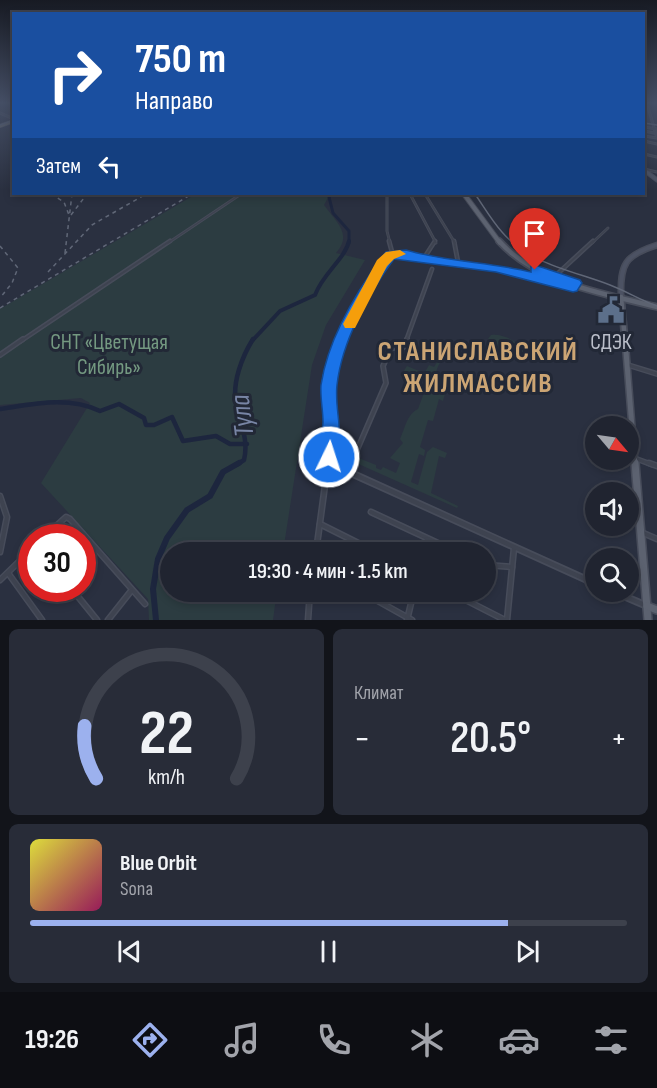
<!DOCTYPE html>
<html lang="ru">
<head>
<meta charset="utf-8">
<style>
	:root { --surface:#202430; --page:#282c38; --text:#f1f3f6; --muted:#a2a4ab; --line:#3d414c; --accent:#9cb1ee }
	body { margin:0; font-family:"Sofia Sans Condensed",sans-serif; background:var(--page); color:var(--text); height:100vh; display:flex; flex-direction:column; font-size:22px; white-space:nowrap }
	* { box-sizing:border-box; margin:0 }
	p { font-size:20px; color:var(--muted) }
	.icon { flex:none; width:33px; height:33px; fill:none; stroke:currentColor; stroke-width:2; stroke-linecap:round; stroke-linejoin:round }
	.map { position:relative; height:620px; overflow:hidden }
	.details { display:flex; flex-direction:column; gap:9px; padding:9px; background:#12141a; flex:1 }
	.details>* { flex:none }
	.hud { position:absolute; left:12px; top:12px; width:633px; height:183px; border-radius:0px; box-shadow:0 3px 9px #0003,0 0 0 2px var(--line); background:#1a4fa0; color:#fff; overflow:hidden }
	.needle { width:39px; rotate:119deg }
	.tools { position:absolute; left:585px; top:416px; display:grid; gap:12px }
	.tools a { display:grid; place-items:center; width:54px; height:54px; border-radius:50%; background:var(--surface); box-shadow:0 3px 9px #0003,0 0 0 2px var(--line); font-size:30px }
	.speed { position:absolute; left:18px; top:524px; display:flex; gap:12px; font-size:30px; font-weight:700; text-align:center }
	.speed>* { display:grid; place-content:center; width:78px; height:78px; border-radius:50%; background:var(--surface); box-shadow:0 3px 9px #0003,0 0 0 2px var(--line); line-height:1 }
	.speed .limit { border:9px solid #d22; background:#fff; color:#111 }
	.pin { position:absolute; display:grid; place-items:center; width:51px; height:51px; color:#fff; margin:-62px -26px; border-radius:50% 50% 50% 0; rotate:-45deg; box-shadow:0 0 6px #0007 }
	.pin .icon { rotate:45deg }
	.me { position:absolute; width:66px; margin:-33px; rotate:4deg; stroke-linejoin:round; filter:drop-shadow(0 0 4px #0008) }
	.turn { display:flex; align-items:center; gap:21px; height:126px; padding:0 24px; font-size:27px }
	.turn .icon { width:78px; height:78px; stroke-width:2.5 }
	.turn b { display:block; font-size:42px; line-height:51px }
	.then { display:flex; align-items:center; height:57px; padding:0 24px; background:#0003; gap:12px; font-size:22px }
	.big { font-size:45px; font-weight:600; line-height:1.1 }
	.details .widget { flex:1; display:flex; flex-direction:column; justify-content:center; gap:9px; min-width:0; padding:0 21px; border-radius:9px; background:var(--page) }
	.details .dial { align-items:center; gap:0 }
	.dial svg { height:156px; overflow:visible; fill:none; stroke:var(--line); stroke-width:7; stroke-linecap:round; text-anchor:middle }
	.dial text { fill:var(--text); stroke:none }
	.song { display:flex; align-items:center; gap:18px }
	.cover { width:72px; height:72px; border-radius:9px; background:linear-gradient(135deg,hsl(60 70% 55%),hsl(330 70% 35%)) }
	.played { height:6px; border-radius:3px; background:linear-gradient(90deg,var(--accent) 80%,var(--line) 80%) }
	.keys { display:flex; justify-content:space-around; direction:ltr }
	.heat { display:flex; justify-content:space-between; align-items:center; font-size:33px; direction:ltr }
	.details .tiles { flex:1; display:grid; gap:9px; grid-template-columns:1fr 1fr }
	.widget:last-child { grid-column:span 2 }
	.trip { position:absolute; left:160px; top:542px; width:336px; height:60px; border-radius:30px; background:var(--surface); box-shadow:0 3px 9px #0003,0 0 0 2px var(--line); font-weight:600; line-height:60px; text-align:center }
	.tab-bar { display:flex; height:96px; justify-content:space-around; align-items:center; background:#0d0e13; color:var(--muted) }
	.tab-bar .icon { width:42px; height:42px }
	.tab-bar .active { color:var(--accent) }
	.tab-bar b { font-size:27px; color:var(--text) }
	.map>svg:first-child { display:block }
	.green { fill:#2c3c41 }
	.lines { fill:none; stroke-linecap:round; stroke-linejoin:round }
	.river-far3 { stroke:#1d263e; stroke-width:3 }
	.river-far2 { stroke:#1d263e; stroke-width:4 }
	.river-far1 { stroke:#1d263e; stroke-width:4.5 }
	.river { stroke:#1d263e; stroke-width:6 }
	.minor-far3-casing { stroke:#474c5a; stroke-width:3 }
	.minor-far2-casing { stroke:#474c5a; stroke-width:5 }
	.minor-far1-casing { stroke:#474c5a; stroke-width:6 }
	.minor-casing { stroke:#474c5a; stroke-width:7 }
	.tertiary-casing { stroke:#474c5a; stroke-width:8 }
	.secondary-far1-casing { stroke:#474c5a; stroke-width:5 }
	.secondary-casing { stroke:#474c5a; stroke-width:7 }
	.primary-far3-casing { stroke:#474c5a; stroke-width:6 }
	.primary-far2-casing { stroke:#474c5a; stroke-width:8 }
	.primary-far1-casing { stroke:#474c5a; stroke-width:8 }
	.primary-casing { stroke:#474c5a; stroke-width:10 }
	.trunk-casing { stroke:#454b58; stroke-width:4.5 }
	.minor-far3 { stroke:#3e4350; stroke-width:1.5 }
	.minor-far2 { stroke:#3e4350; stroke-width:2 }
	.minor-far1 { stroke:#3e4350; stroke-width:3 }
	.minor { stroke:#3e4350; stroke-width:4 }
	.tertiary { stroke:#3e4350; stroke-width:4.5 }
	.secondary-far1 { stroke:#4c5263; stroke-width:3 }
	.secondary { stroke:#4c5263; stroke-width:4 }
	.primary-far3 { stroke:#5c6270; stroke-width:4 }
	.primary-far2 { stroke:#5c6270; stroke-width:4.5 }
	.primary-far1 { stroke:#5c6270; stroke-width:5 }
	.primary { stroke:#5c6270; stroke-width:7 }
	.trunk { stroke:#686866; stroke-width:3 }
	.tram { stroke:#606777; stroke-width:1.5 }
	.rail { stroke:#606777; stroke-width:1.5; stroke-dasharray:4 4; stroke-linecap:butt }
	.route { fill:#1a73e8; stroke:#114b97; stroke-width:1.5 }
	.slow { fill:#f59e0b }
	.labels { text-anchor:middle; stroke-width:6; stroke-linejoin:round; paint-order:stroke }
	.park-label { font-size:22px; fill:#749981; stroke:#222836 }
	.poi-label { font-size:22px; fill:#bbbfca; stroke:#222836 }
	.district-label { font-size:28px; font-weight:bold; letter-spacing:1.5px; fill:#cca574; stroke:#222836 }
	.near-water-label { font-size:28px; font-style:italic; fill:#7885a5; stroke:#222836 }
</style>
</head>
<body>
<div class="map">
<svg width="657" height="620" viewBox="0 0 657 620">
	<rect width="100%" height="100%" fill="#2a3040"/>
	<!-- green -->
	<g class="green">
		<path d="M196 194H330L324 205C336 222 353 234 336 253L365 260 326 325 312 365 283 552H171V591H277L273 620H149L148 599 41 483 90 403 81 398 0 405V309Z"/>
		<path d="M491 335C502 333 517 341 524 350V355L516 359 493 347 488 339Z"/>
		<path d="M456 346C447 351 432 369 437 380L440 378 449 380 443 401 439 399 433 421 428 420 420 447 425 450 424 456 419 454 411 482 418 485 427 452 433 447 447 453 445 458 439 456 431 493 458 506 457 508 354 462 356 457 376 465V468L381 470 383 467 396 473 400 463 390 458 403 443 400 439C405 428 407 414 418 409L428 382 403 372 407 366 431 376 425 372 429 365 434 367 447 347Z"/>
	</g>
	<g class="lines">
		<!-- river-far3 -->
		<path class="river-far3" d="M332 194 329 197 333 213 349 231V243"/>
		<!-- river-far2 -->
		<path class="river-far2" d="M252 341 280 311 315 295C323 273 345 259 349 241"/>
		<!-- river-far1 -->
		<g class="river-far1">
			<path d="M0 409C34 404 68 396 100 411L119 404 144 418 146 425H154L172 417 183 441 216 436 230 444H247"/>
			<path d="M236 465 244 460C249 439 240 424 236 404 232 382 242 357 253 339"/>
		</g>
		<!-- river -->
		<path class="river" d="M156 620 153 589 158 559 167 538 187 510 210 496 223 472 239 463"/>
		<defs>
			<g id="minor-far3">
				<path d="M649 103 657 104"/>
				<path d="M0 113 14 119"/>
				<path d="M644 127 657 129"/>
				<path d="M644 131 654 133"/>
				<path d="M644 136 657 138 648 107"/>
				<path d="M644 141 657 144"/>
				<path d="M644 154 657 157"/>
				<path d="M644 169 657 172"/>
				<path d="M387 194V231L390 243"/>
				<path d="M410 194 436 243"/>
				<path d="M425 194 455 243"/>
				<path d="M168 243 241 194"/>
				<path d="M592 243 608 228"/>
			</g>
			<g id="minor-far2">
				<path d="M454 241 458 262"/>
				<path d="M390 255 406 254 419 259 496 268 573 288 575 283"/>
				<path d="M424 258 435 241"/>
				<path d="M554 277 593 241"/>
				<path d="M21 341 170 241"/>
				<path d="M342 341 373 279 392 252 389 241"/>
				<path d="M406 341 432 269"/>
			</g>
			<g id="minor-far1">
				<path d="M0 355 23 339"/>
				<path d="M628 365 657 374"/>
				<path d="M329 457 351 464 386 383 383 366 391 348 404 347 407 339"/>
				<path d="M634 458 653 465"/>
				<path d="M328 465 331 374 342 339"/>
			</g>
			<g id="minor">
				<path d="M348 463H351"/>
				<path d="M649 463 657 466"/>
				<path d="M0 496 7 517 0 552"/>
				<path d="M371 512 457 552"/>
				<path d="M320 524 376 552"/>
				<path d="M643 533 657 539"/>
				<path d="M44 537 66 517 70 519 145 604"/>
				<path d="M316 552 328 463"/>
				<path d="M424 552 427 539"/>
				<path d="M486 565 512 567"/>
				<path d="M8 573 42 620"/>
				<path d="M0 580 32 549"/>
				<path d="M71 588 97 620"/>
				<path d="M360 591 412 620"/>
				<path d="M448 591 505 620"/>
				<path d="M108 620 131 591"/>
				<path d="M308 620 310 591"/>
				<path d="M407 620 414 591"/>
				<path d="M507 620 514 548"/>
			</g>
			<g id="tertiary">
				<path d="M351 464V473L596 584"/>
				<path d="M612 591 647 606"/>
			</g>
			<path id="secondary-far1" d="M644 170 657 180"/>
			<path id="secondary" d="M621 297C620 264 625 255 657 245"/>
			<path id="primary-far3" d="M464 194 500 243"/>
			<g id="primary-far2">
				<path d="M499 241C538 284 603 293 657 307"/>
				<path d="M621 297 625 341"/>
			</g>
			<path id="primary-far1" d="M625 339 635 465"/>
			<g id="primary">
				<path d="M635 463 648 620"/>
				<path d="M647 606 657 610"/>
			</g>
			<path id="trunk" d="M0 126 14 121"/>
		</defs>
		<!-- minor-far3 casing -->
		<use href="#minor-far3" class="minor-far3-casing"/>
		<!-- minor-far2 casing -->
		<use href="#minor-far2" class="minor-far2-casing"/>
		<!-- minor-far1 casing -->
		<use href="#minor-far1" class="minor-far1-casing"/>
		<!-- minor casing -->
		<use href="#minor" class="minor-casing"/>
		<!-- tertiary casing -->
		<use href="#tertiary" class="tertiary-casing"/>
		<!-- secondary-far1 casing -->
		<use href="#secondary-far1" class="secondary-far1-casing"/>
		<!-- secondary casing -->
		<use href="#secondary" class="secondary-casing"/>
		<!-- primary-far3 casing -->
		<use href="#primary-far3" class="primary-far3-casing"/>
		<!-- primary-far2 casing -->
		<use href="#primary-far2" class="primary-far2-casing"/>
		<!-- primary-far1 casing -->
		<use href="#primary-far1" class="primary-far1-casing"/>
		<!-- primary casing -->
		<use href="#primary" class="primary-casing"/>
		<!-- trunk casing -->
		<use href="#trunk" class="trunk-casing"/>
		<!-- minor-far3 -->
		<use href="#minor-far3" class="minor-far3"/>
		<!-- minor-far2 -->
		<use href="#minor-far2" class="minor-far2"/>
		<!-- minor-far1 -->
		<use href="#minor-far1" class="minor-far1"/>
		<!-- minor -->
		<use href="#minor" class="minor"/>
		<!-- tertiary -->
		<use href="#tertiary" class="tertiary"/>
		<!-- secondary-far1 -->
		<use href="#secondary-far1" class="secondary-far1"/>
		<!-- secondary -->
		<use href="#secondary" class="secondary"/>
		<!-- primary-far3 -->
		<use href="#primary-far3" class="primary-far3"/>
		<!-- primary-far2 -->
		<use href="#primary-far2" class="primary-far2"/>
		<!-- primary-far1 -->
		<use href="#primary-far1" class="primary-far1"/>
		<!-- primary -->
		<use href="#primary" class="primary"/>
		<!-- trunk -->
		<use href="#trunk" class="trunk"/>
		<!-- tram -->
		<g class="tram">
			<path d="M644 123 657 125"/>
			<path d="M0 125 14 120"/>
			<path d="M475 194C484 207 492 221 502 232 529 264 574 271 610 285 626 291 640 300 657 306"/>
		</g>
		<!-- rail -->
		<g class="rail">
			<path d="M51 194 64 202 69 215"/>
			<path d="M71 215 87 194"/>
			<path d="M0 246 18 268 12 283 0 298"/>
			<path d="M65 253 72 194"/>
			<path d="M48 272 92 225 146 194"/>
			<path d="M0 308 192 194"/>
		</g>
	</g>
	<!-- sky -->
	<linearGradient id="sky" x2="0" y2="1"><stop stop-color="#171a23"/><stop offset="0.54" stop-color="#444e64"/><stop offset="1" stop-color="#444e64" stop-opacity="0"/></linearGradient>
	<rect width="657" height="190" fill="url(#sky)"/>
	<!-- route -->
	<path class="route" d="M406 250C447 262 490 262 531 272V266L535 265 580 280 582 283 577 291 573 292 496 272 394 259C368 294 342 341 337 385 334 410 346 438 335 463L329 466 323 463C317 451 322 435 323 422 323 410 320 397 321 385 328 338 358 289 386 252Z"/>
	<!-- slow -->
	<path class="slow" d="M400 250 406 254 394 259 387 266 355 328H345L343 324 377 260 386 252Z"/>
	<!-- icons -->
	<defs>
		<symbol id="civic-bare" viewBox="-9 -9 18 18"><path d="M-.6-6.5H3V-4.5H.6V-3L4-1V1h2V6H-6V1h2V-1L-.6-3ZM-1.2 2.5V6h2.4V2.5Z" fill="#5c6f8a" stroke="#222836" stroke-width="2.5" paint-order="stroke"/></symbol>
	</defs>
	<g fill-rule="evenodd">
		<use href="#civic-bare" x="592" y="291" width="38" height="38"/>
	</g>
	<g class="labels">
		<!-- park labels -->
		<g class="park-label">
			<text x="109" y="349">СНТ «Цветущая<tspan x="109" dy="25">Сибирь»</tspan></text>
		</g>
		<!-- poi labels -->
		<g class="poi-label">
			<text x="611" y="349">СДЭК</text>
		</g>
		<!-- district labels -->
		<g class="district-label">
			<text x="478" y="360">СТАНИСЛАВСКИЙ<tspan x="478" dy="32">ЖИЛМАССИВ</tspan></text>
		</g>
		<!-- near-water labels -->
		<g class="near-water-label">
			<text transform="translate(241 416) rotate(-97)" y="10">Тула</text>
		</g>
	</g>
</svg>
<div class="tools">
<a><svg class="needle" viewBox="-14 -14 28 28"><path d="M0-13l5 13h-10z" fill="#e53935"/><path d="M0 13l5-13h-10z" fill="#a2a4ab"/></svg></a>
<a><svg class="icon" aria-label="sound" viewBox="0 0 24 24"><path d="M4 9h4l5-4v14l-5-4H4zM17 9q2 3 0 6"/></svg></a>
<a><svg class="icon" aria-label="search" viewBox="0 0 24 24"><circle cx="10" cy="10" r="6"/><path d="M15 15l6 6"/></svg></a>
</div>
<div class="speed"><div class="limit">30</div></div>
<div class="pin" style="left:535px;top:270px;background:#d93025"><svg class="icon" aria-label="arrive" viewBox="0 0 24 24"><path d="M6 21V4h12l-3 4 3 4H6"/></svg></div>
<svg class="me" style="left:329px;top:457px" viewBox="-20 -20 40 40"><circle r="17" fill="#1a73e8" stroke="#fff" stroke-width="3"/><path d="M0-11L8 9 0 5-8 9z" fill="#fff"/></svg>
<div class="trip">19:30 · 4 мин · 1.5 km</div>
<div class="hud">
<div class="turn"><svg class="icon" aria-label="right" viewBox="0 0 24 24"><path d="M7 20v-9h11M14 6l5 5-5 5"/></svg><div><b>750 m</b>Направо</div></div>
<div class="then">Затем<svg class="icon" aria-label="left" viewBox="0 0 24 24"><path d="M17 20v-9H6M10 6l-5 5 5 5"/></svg></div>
</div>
</div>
<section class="details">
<div class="tiles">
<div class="widget dial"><svg viewBox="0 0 100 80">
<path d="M14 69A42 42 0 1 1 86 69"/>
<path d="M14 69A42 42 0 0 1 8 42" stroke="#9cb1ee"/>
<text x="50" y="56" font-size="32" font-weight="700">22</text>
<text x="50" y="72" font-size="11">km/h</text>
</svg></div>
<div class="widget"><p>Климат</p>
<div class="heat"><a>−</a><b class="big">20.5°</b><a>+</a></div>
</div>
<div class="widget">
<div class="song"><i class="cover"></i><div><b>Blue Orbit</b><p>Sona</p></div></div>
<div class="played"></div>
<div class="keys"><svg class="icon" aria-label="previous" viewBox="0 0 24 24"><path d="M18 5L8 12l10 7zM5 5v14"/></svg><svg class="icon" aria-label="pause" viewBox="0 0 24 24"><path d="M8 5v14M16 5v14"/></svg><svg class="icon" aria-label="next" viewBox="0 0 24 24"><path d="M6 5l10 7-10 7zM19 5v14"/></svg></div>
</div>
</div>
</section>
<nav class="tab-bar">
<b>19:26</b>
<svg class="icon active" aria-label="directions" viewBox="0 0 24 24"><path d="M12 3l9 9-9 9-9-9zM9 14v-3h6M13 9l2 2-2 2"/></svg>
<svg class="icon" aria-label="music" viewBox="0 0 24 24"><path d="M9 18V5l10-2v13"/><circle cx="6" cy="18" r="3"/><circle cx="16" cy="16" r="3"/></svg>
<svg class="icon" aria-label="phone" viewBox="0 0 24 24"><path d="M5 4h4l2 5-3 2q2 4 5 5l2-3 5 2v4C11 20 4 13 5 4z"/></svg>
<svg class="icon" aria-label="climate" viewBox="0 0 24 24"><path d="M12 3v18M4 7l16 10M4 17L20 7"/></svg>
<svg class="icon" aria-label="car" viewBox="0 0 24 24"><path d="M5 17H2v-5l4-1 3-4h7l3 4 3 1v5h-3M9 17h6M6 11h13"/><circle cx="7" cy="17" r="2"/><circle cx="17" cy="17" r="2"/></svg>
<svg class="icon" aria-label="filters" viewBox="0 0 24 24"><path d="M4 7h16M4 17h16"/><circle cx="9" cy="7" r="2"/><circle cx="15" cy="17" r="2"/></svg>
</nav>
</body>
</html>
